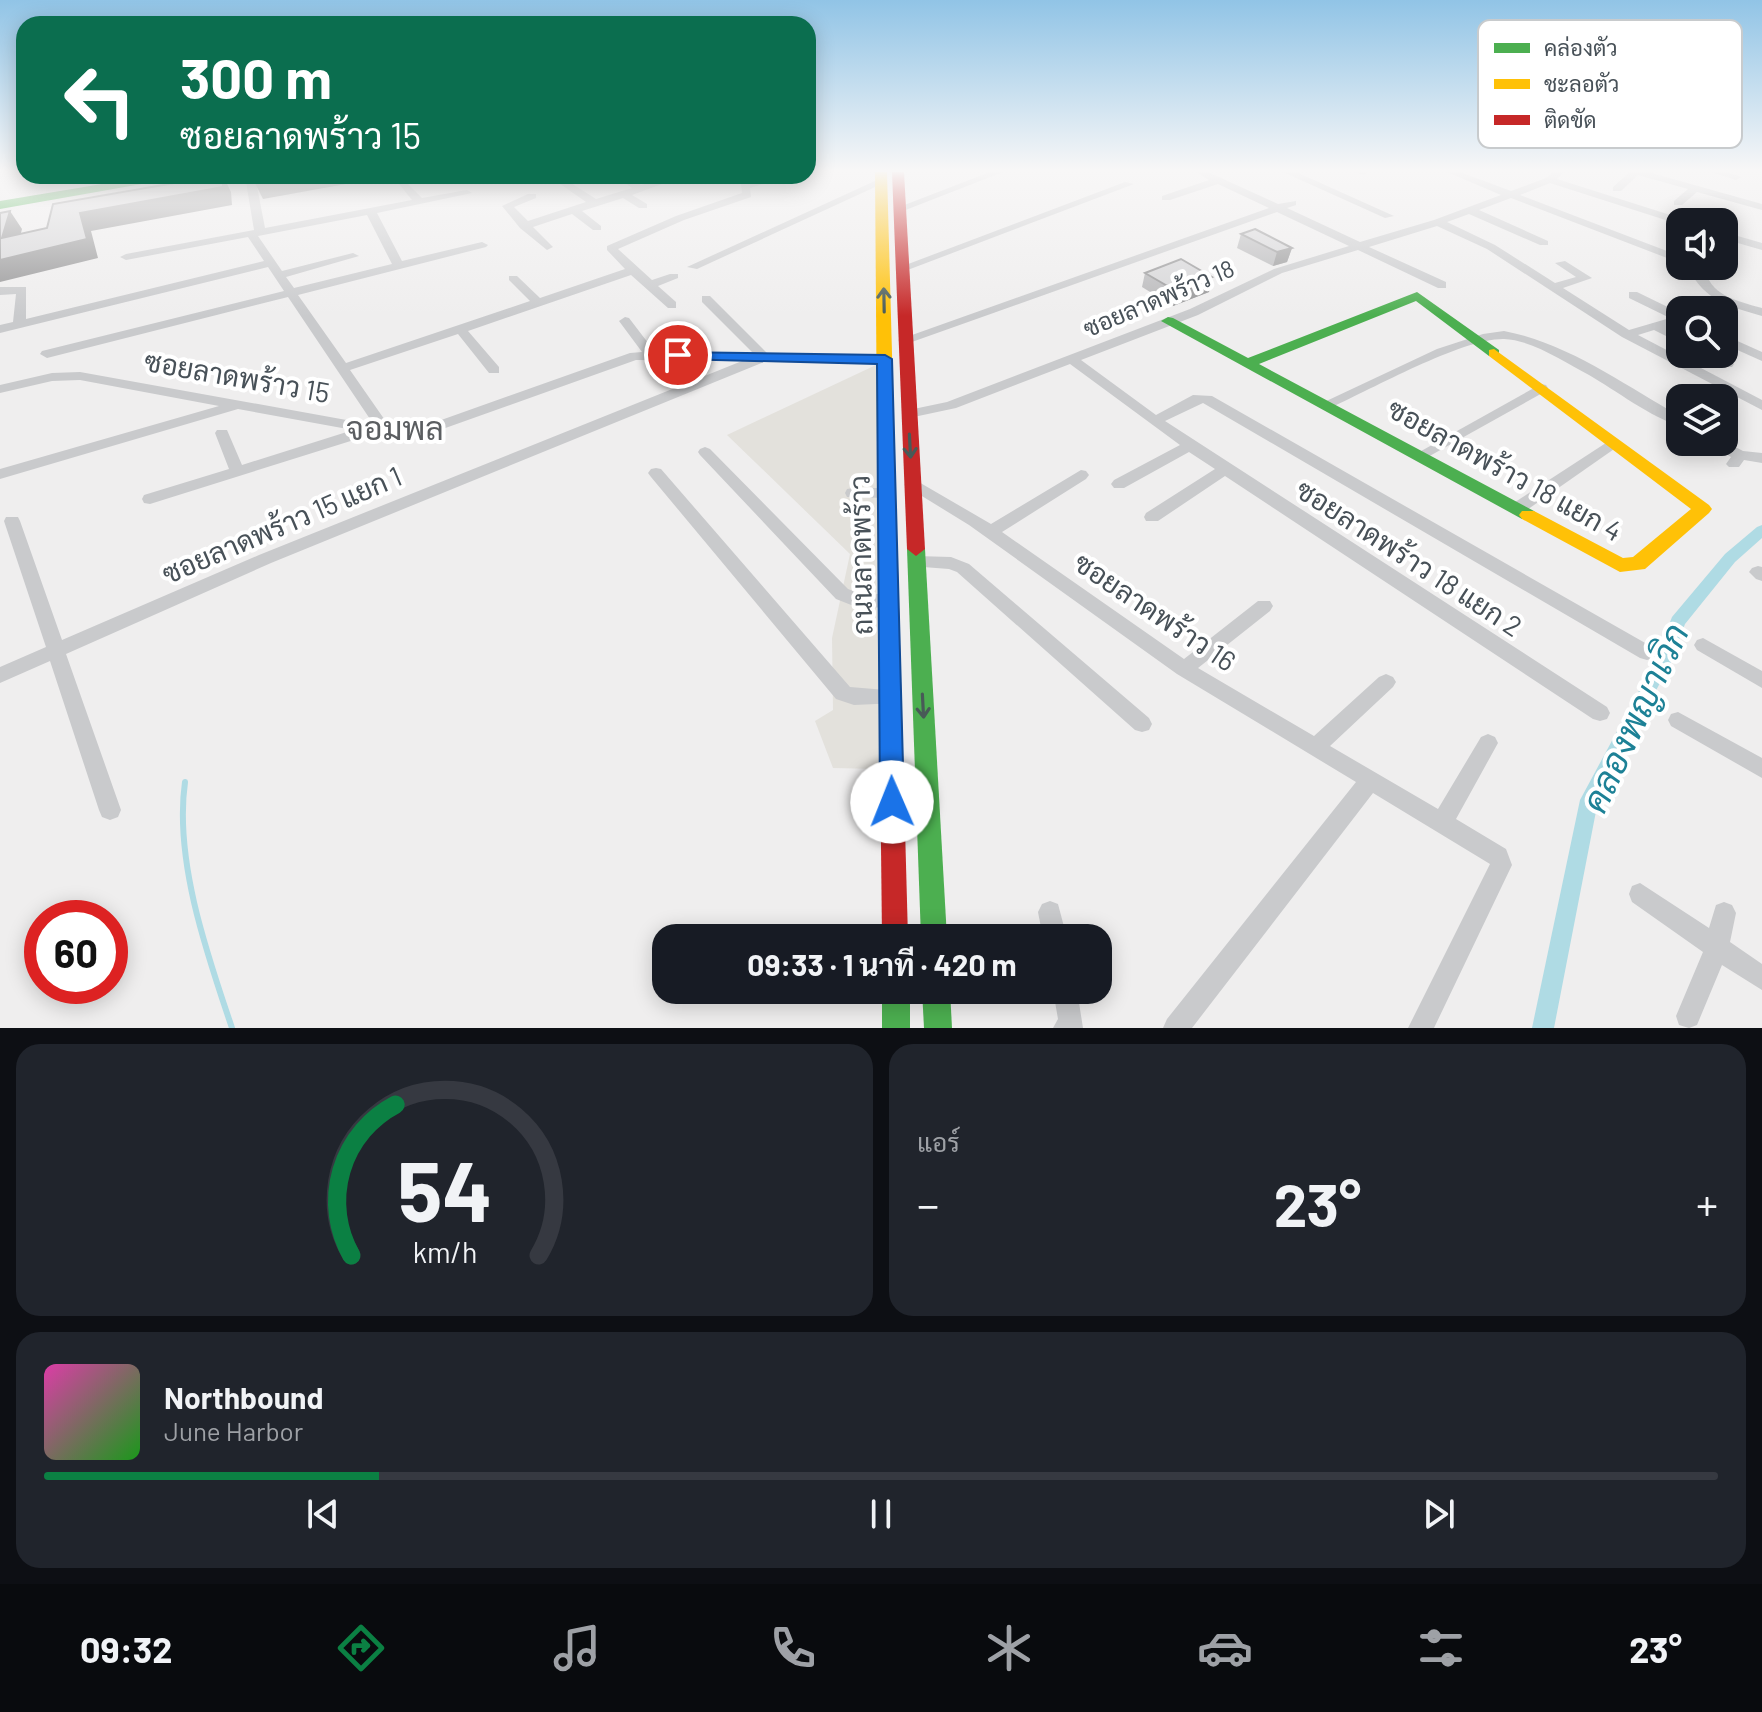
<!DOCTYPE html>
<html lang="th">
<head>
<meta charset="utf-8">
<style>
	:root { --surface:#171b24; --page:#20242c; --text:#f1f3f6; --muted:#9ea1a6; --line:#363941; --accent:#0b8043 }
	body { margin:0; font-family:Barlow,Sarabun,sans-serif; background:var(--page); color:var(--text); height:100vh; display:flex; flex-direction:column; font-size:30px; white-space:nowrap }
	* { box-sizing:border-box; margin:0 }
	p { font-size:26px; color:var(--muted) }
	.icon { flex:none; width:44px; height:44px; fill:none; stroke:currentColor; stroke-width:2; stroke-linecap:round; stroke-linejoin:round }
	.map { position:relative; height:1028px; overflow:hidden }
	.panel { display:flex; flex-direction:column; gap:16px; padding:16px; background:#0d0f14; flex:1 }
	.panel>* { flex:none }
	.top-card { position:absolute; left:16px; top:16px; width:800px; height:168px; border-radius:24px; box-shadow:0 4px 20px #0003; background:#0b6e4f; color:#fff; overflow:hidden }
	.tools { position:absolute; left:1666px; top:208px; display:grid; gap:16px }
	.tools a { display:grid; place-items:center; width:72px; height:72px; border-radius:16px; background:var(--surface); box-shadow:0 4px 20px #0003; font-size:40px }
	.speed { position:absolute; left:24px; top:900px; display:flex; gap:16px; font-size:40px; font-weight:700; text-align:center }
	.speed>* { display:grid; place-content:center; width:104px; height:104px; border-radius:50%; background:var(--surface); box-shadow:0 4px 20px #0003; line-height:1 }
	.speed .limit { border:12px solid #d22; background:#fff; color:#111 }
	.pin { position:absolute; display:grid; place-items:center; width:68px; height:68px; color:#fff; margin:-34px; border:4px solid #fff; border-radius:50%; box-shadow:0 2px 8px #0007 }
	.me { position:absolute; width:88px; margin:-44px; rotate:359deg; stroke-linejoin:round; filter:drop-shadow(0 0 6px #0008) }
	.turn { display:flex; align-items:center; gap:28px; height:168px; padding:0 32px; font-size:36px }
	.turn .icon { width:104px; height:104px; stroke-width:2.5 }
	.turn b { display:block; font-size:56px; line-height:68px }
	.big { font-size:60px; font-weight:700; line-height:1.1 }
	.panel .widget { flex:1; display:flex; flex-direction:column; justify-content:center; gap:12px; min-width:0; padding:0 28px; border-radius:24px; background:var(--page) }
	.panel .dial { align-items:center; gap:0 }
	.dial svg { height:208px; overflow:visible; fill:none; stroke:var(--line); stroke-width:7; stroke-linecap:round; text-anchor:middle }
	.dial text { fill:var(--text); stroke:none }
	.song { display:flex; align-items:center; gap:24px }
	.cover { width:96px; height:96px; border-radius:12px; background:linear-gradient(135deg,hsl(320 70% 55%),hsl(120 70% 35%)) }
	.played { height:8px; border-radius:4px; background:linear-gradient(90deg,var(--accent) 20%,var(--line) 20%) }
	.keys { display:flex; justify-content:space-around; direction:ltr }
	.heat { display:flex; justify-content:space-between; align-items:center; font-size:44px; direction:ltr }
	.panel .tiles { flex:1; display:grid; gap:16px; grid-template-columns:1fr 1fr }
	.widget:last-child { grid-column:span 2 }
	.trip { position:absolute; left:652px; top:924px; width:460px; height:80px; border-radius:24px; background:var(--surface); box-shadow:0 4px 20px #0003; font-weight:700; line-height:80px; text-align:center }
	.tab-bar { display:flex; height:128px; justify-content:space-around; align-items:center; background:#090b0e; color:var(--muted) }
	.tab-bar .icon { width:56px; height:56px }
	.tab-bar .on { color:var(--accent) }
	.tab-bar b { font-size:36px; color:var(--text) }
	.map>svg:first-child { display:block }
	.commercial { fill:#e3e1dc }
	.lines { fill:none; stroke-linecap:round; stroke-linejoin:round }
	.stream { stroke:#afdbe4; stroke-width:6 }
	.canal { fill:#afdbe4; fill-rule:evenodd }
	.street { fill:#c9cacc; fill-rule:evenodd }
	.fast { fill:#4caf50; fill-rule:evenodd }
	.slow { fill:#ffc107; fill-rule:evenodd }
	.jam { fill:#c62828; fill-rule:evenodd }
	.wall { fill:#b7b7b9 }
	.shaded-wall { fill:#959596 }
	.building { fill:#d5d5d7; stroke:#959596; stroke-width:2 }
	.oneway { stroke:#485a57 }
	.route { fill:#1a73e8; stroke:#114b97; stroke-width:2 }
	.labels { text-anchor:middle; stroke-width:8; stroke-linejoin:round; paint-order:stroke }
	.far-street-label { font-size:24px; fill:#485158; stroke:#fff }
	.street-label { font-size:28px; fill:#485158; stroke:#fff }
	.quarter-label { font-size:32px; fill:#5b5e61; stroke:#fff }
	.near-water-label { font-size:36px; font-style:italic; fill:#1d8196; stroke:#fff }
	.key { fill:#fff; stroke:#c8cbcd; stroke-width:2 }
	.key-label { font-size:22px; fill:#485158 }
</style>
</head>
<body>
<div class="map">
<svg width="1762" height="1028" viewBox="0 0 1762 1028">
	<rect width="100%" height="100%" fill="#efeeee"/>
	<!-- commercial -->
	<path class="commercial" d="M876 365 879 769 833 768 815 721 833 710 832 638 850 554 727 435Z"/>
	<g class="lines">
		<!-- stream -->
		<path class="stream" d="M185 782C174 860 207 954 232 1028"/>
		<!-- canal -->
		<path class="canal" d="M1762 525V538L1735 562 1685 624 1671 662 1598 801 1554 1028H1532L1580 800 1655 661 1672 617 1725 554 1757 527Z"/>
		<!-- street -->
		<g class="street">
			<path d="M990 172H1003L903 211 894 209Z"/>
			<path d="M1196 172H1208L1278 204 1296 201V205L1287 208 1360 242 1434 220 1501 195 1447 172H1460L1511 191 1546 178 1553 172H1564L1557 179 1686 220 1687 222 1678 224 1550 183 1520 195 1680 256V263L1511 198 1479 210 1548 241V245H1540L1469 214 1447 222 1495 245 1555 283 1576 277 1555 263 1565 261 1592 278 1563 288 1629 330 1670 318 1629 298V292H1637L1680 313V323L1666 327 1680 334V343L1654 330 1638 335 1762 400V410L1622 337 1487 249 1437 226 1369 247 1446 282V288H1438L1358 250 1282 273 1198 315 1081 360 1156 415 1193 395 1212 396 1654 648 1656 653 1654 658 1647 660 1640 658 1203 403 1165 421 1607 707 1610 713 1607 719 1600 721 1593 719 1225 476 1158 521H1146L1144 517 1146 513 1215 469 1189 452 1124 488H1114L1111 484 1114 480 1180 445 1070 364 956 408 909 418 904 417 902 414 904 411 947 402 1190 309 1274 269 1349 246 1277 212 909 343 904 344 898 340 1269 208 1218 184 1170 200H1162V196L1209 180Z"/>
			<path d="M1283 172H1296L1394 216 1385 218Z"/>
			<path d="M1356 172H1368L1363 175Z"/>
			<path d="M1630 172H1648L1762 204V210L1697 192 1682 205H1674V201L1688 189 1638 175 1621 191H1613V187Z"/>
			<path d="M1711 172H1727L1741 177 1736 180Z"/>
			<path d="M245 176H255L265 228 412 200 395 179 400 176 422 198 467 190 472 193 377 213 402 261 482 242 488 245 486 247 298 295 346 363 530 301 509 280V276H517L540 298 625 269 607 250V246L676 216 742 193 741 184 773 176H790L750 188 751 197 684 220 618 249 652 280 670 274H678V278L658 286 676 302V308H668L631 275 468 331 499 367V373H489L458 334 350 370 389 426 430 424 630 353 642 352 619 321 625 317 629 318 655 352 753 353 702 302V296H710L768 354 885 355 892 359 885 363 764 362 271 563 66 654 121 810 118 817 110 820 102 817 99 810 50 661 0 683V667L46 647 4 521 6 517H18L20 521 62 640 259 555 742 361 636 360 437 431 404 435 373 434 150 504 144 503 142 499 144 495 229 469 215 433 217 430H227L242 465 353 430 238 409 0 479V469L219 406 80 380 52 381 0 393V385L52 373 80 372 374 425 288 297 47 358 40 354 42 351 284 291 268 267 0 333V325L13 322 16 294 0 295V287H26V319L264 261 248 237 126 260 120 257 126 254 254 230ZM367 215 392 264 294 288 286 277 359 256 353 253 282 271 258 236Z"/>
			<path d="M560 176 596 199 632 188 615 176H627L641 185 669 176H684L632 195 647 204V208H639L623 198 582 211 601 226V230H593L572 214 533 227 553 247 547 250 520 228 502 206 528 194H536V198L514 207 528 221 586 202 556 181 555 179Z"/>
			<path d="M877 180 886 182 697 269 687 267Z"/>
			<path d="M1125 182 1134 184 905 271 895 269Z"/>
			<path d="M1724 232 1762 243V250L1724 239Z"/>
			<path d="M1690 266 1705 267C1708 295 1737 301 1762 308V316C1735 308 1708 302 1693 276L1695 270Z"/>
			<path d="M1504 331C1568 343 1624 385 1680 416V426C1652 418 1615 390 1589 375 1564 362 1532 340 1504 339 1463 338 1372 389 1332 407L1327 408 1320 404 1437 349 1483 334Z"/>
			<path d="M1724 335 1762 352V361L1724 344Z"/>
			<path d="M1701 354H1718L1734 364 1732 367H1722Z"/>
			<path d="M1541 384 1546 385 1548 388 1546 391 1426 458H1416L1414 455Z"/>
			<path d="M1612 439 1617 441 1619 444 1617 447 1524 512H1512L1510 508 1512 504Z"/>
			<path d="M1724 441 1743 451 1762 453V463L1744 460 1739 467H1729L1726 464 1731 457 1708 442Z"/>
			<path d="M705 447 710 449 848 589 865 596 889 592 895 594 898 599 895 604 864 610 836 599 700 455 698 452 700 449Z"/>
			<path d="M656 468 661 469 850 687 898 691 901 697 898 703 854 705 836 699 651 477 648 473 651 469Z"/>
			<path d="M1081 470 1086 471 1089 475 1086 479 1002 532 1184 659 1258 601H1270L1273 606 1270 611 1198 668 1314 736 1379 677 1386 674 1393 677 1396 682 1393 687 1330 746 1438 809 1481 737 1488 734 1495 737 1498 743 1456 819 1506 849 1512 865 1434 1028H1408L1490 864 1373 793 1192 1028H1163L1167 1019 1356 782 1177 674 969 525 904 485 912 480 917 481 991 524Z"/>
			<path d="M853 488H888L896 493 888 498 847 497 845 493 847 489Z"/>
			<path d="M916 556 951 557 969 564 1149 718 1152 724 1149 730 1142 732 1135 730 957 572 949 569 910 566 908 562 910 558Z"/>
			<path d="M1758 566 1762 567V581L1756 579 1749 572 1752 568Z"/>
			<path d="M1703 638 1762 671V688L1697 650 1694 645 1697 640Z"/>
			<path d="M1678 712 1762 758V778L1671 726 1668 720 1671 714Z"/>
			<path d="M1640 883 1709 928 1716 905 1724 902 1732 905 1736 913 1730 942 1762 964V990L1722 965 1697 1025 1689 1028 1679 1025 1676 1016 1703 952 1632 902 1629 894 1632 886Z"/>
			<path d="M1050 901 1058 904 1067 938H1043L1038 912 1042 904Z"/>
			<path d="M1053 990H1077L1083 1028H1053L1058 1019Z"/>
		</g>
		<!-- fast -->
		<g class="fast">
			<path d="M150 176H176L170 179 0 209V201Z"/>
			<path d="M1417 292 1499 350V356H1489L1416 301 1259 364 1534 511 1537 515 1534 519H1522L1161 321 1168 317 1173 318 1248 358Z"/>
			<path d="M916 542 925 549 947 938H921L907 549Z"/>
			<rect x="882" y="990" width="28" height="38"/>
			<path d="M922 990H950L952 1028H924Z"/>
		</g>
		<!-- slow -->
		<g class="slow">
			<path d="M875 172H887L898 571 895 576H881L878 571Z"/>
			<path d="M1494 349 1709 505 1712 509 1709 513 1645 569 1620 572 1522 519 1519 515 1522 511H1534L1623 558 1633 557 1691 509 1489 356V350Z"/>
		</g>
		<!-- jam -->
		<g class="jam">
			<path d="M892 172H904L925 549 916 556 907 549Z"/>
			<path d="M888 564 895 566 898 571 908 938H882L878 571 881 566Z"/>
		</g>
	</g>
	<!-- wall -->
	<g class="wall">
		<path d="M1241 234 1292 248 1287 262 1273 266 1237 248Z"/>
		<path d="M1145 273 1212 277 1209 292 1173 306 1142 287Z"/>
	</g>
	<!-- shaded-wall -->
	<g class="shaded-wall">
		<path d="M223 176 231 192 232 205 91 231 98 258 0 282V260L2 238 10 211 22 229 15 256 80 213Z"/>
		<path d="M285 176H356L357 182 263 199 254 181Z"/>
		<path d="M1292 248 1287 262 1273 266 1277 252Z"/>
		<path d="M1212 277 1209 292 1173 306 1176 291Z"/>
	</g>
	<!-- building -->
	<g class="building">
		<path d="M215 176H223V187L80 213 87 239 0 260V213L10 211 2 238 47 228 53 204Z"/>
		<path d="M253 176H285L254 181Z"/>
		<path d="M1255 229 1292 248 1277 252 1241 234Z"/>
		<path d="M1181 259 1212 277 1176 291 1145 273Z"/>
	</g>
	<!-- one-way arrows -->
	<defs><path id="oneway-shaft" d="M-6 0H5M1.5-3L5.5 0L1.5 3" fill="none" stroke-width="1.6" stroke-linecap="round" stroke-linejoin="round" transform="scale(2)"/></defs>
	<g class="oneway">
		<use href="#oneway-shaft" transform="translate(884 300) rotate(-91)"/>
		<use href="#oneway-shaft" transform="translate(910 446) rotate(87)"/>
		<use href="#oneway-shaft" transform="translate(923 706) rotate(87)"/>
	</g>
	<!-- sky -->
	<linearGradient id="sky" x2="0" y2="1"><stop stop-color="#91c4e6"/><stop offset="0.54" stop-color="#f8f7f7"/><stop offset="1" stop-color="#f8f7f7" stop-opacity="0"/></linearGradient>
	<rect width="1762" height="316" fill="url(#sky)"/>
	<!-- route -->
	<path class="route" d="M673 352 885 355 892 359 904 802 901 810 892 813 884 810 880 802 877 364 678 359 671 355Z"/>
	<g class="labels">
		<!-- far-street labels -->
		<g class="far-street-label">
			<text transform="translate(1159 299) rotate(-23)" y="8">ซอยลาดพร้าว 18</text>
		</g>
		<!-- street labels -->
		<g class="street-label">
			<text transform="translate(237 377) rotate(10)" y="10">ซอยลาดพร้าว 15</text>
			<text transform="translate(1505 470) rotate(29)" y="10">ซอยลาดพร้าว 18 แยก 4</text>
			<text transform="translate(282 525) rotate(-23)" y="10">ซอยลาดพร้าว 15 แยก 1</text>
			<text transform="translate(861 555) rotate(-91)" y="10">ถนนลาดพร้าว</text>
			<text transform="translate(1409 558) rotate(33)" y="10">ซอยลาดพร้าว 18 แยก 2</text>
			<text transform="translate(1155 612) rotate(34)" y="10">ซอยลาดพร้าว 16</text>
		</g>
		<!-- quarter labels -->
		<g class="quarter-label">
			<text x="395" y="440">จอมพล</text>
		</g>
		<!-- near-water labels -->
		<g class="near-water-label">
			<text transform="translate(1635 718) rotate(-65)" y="13">คลองพญาเวิก</text>
		</g>
	</g>
	<!-- legend -->
	<rect x="1478" y="20" width="264" height="128" rx="12" class="key"/>
	<rect x="1494" y="43" width="36" height="10" fill="#4caf50"/>
	<rect x="1494" y="79" width="36" height="10" fill="#ffc107"/>
	<rect x="1494" y="115" width="36" height="10" fill="#c62828"/>
	<g class="key-label">
		<text x="1544" y="56">คล่องตัว</text>
		<text x="1544" y="92">ชะลอตัว</text>
		<text x="1544" y="128">ติดขัด</text>
	</g>
</svg>
<div class="tools">
<a><svg class="icon" aria-label="sound" viewBox="0 0 24 24"><path d="M4 9h4l5-4v14l-5-4H4zM17 9q2 3 0 6"/></svg></a>
<a><svg class="icon" aria-label="search" viewBox="0 0 24 24"><circle cx="10" cy="10" r="6"/><path d="M15 15l6 6"/></svg></a>
<a><svg class="icon" aria-label="layers" viewBox="0 0 24 24"><path d="M12 4l9 5-9 5-9-5zM3 14l9 5 9-5"/></svg></a>
</div>
<div class="speed"><div class="limit">60</div></div>
<div class="pin" style="left:678px;top:355px;background:#d93025"><svg class="icon" aria-label="arrive" viewBox="0 0 24 24"><path d="M6 21V4h12l-3 4 3 4H6"/></svg></div>
<svg class="me" style="left:892px;top:802px" viewBox="-20 -20 40 40"><circle r="19" fill="#fff"/><path d="M0-13L10 11 0 6-10 11z" fill="#1a73e8"/></svg>
<div class="trip">09:33 · 1 นาที · 420 m</div>
<div class="top-card">
<div class="turn"><svg class="icon" aria-label="left" viewBox="0 0 24 24"><path d="M17 20v-9H6M10 6l-5 5 5 5"/></svg><div><b>300 m</b>ซอยลาดพร้าว 15</div></div>
</div>
</div>
<section class="panel">
<div class="tiles">
<div class="widget dial"><svg viewBox="0 0 100 80">
<path d="M14 69A42 42 0 1 1 86 69"/>
<path d="M14 69A42 42 0 0 1 31 11" stroke="#0b8043"/>
<text x="50" y="56" font-size="32" font-weight="700">54</text>
<text x="50" y="72" font-size="11">km/h</text>
</svg></div>
<div class="widget"><p>แอร์</p>
<div class="heat"><a>−</a><b class="big">23°</b><a>+</a></div>
</div>
<div class="widget">
<div class="song"><i class="cover"></i><div><b>Northbound</b><p>June Harbor</p></div></div>
<div class="played"></div>
<div class="keys"><svg class="icon" aria-label="previous" viewBox="0 0 24 24"><path d="M18 5L8 12l10 7zM5 5v14"/></svg><svg class="icon" aria-label="pause" viewBox="0 0 24 24"><path d="M8 5v14M16 5v14"/></svg><svg class="icon" aria-label="next" viewBox="0 0 24 24"><path d="M6 5l10 7-10 7zM19 5v14"/></svg></div>
</div>
</div>
</section>
<nav class="tab-bar">
<b>09:32</b>
<svg class="icon on" aria-label="directions" viewBox="0 0 24 24"><path d="M12 3l9 9-9 9-9-9zM9 14v-3h6M13 9l2 2-2 2"/></svg>
<svg class="icon" aria-label="music" viewBox="0 0 24 24"><path d="M9 18V5l10-2v13"/><circle cx="6" cy="18" r="3"/><circle cx="16" cy="16" r="3"/></svg>
<svg class="icon" aria-label="phone" viewBox="0 0 24 24"><path d="M5 4h4l2 5-3 2q2 4 5 5l2-3 5 2v4C11 20 4 13 5 4z"/></svg>
<svg class="icon" aria-label="climate" viewBox="0 0 24 24"><path d="M12 3v18M4 7l16 10M4 17L20 7"/></svg>
<svg class="icon" aria-label="car" viewBox="0 0 24 24"><path d="M5 17H2v-5l4-1 3-4h7l3 4 3 1v5h-3M9 17h6M6 11h13"/><circle cx="7" cy="17" r="2"/><circle cx="17" cy="17" r="2"/></svg>
<svg class="icon" aria-label="filters" viewBox="0 0 24 24"><path d="M4 7h16M4 17h16"/><circle cx="9" cy="7" r="2"/><circle cx="15" cy="17" r="2"/></svg>
<b>23°</b>
</nav>
</body>
</html>
